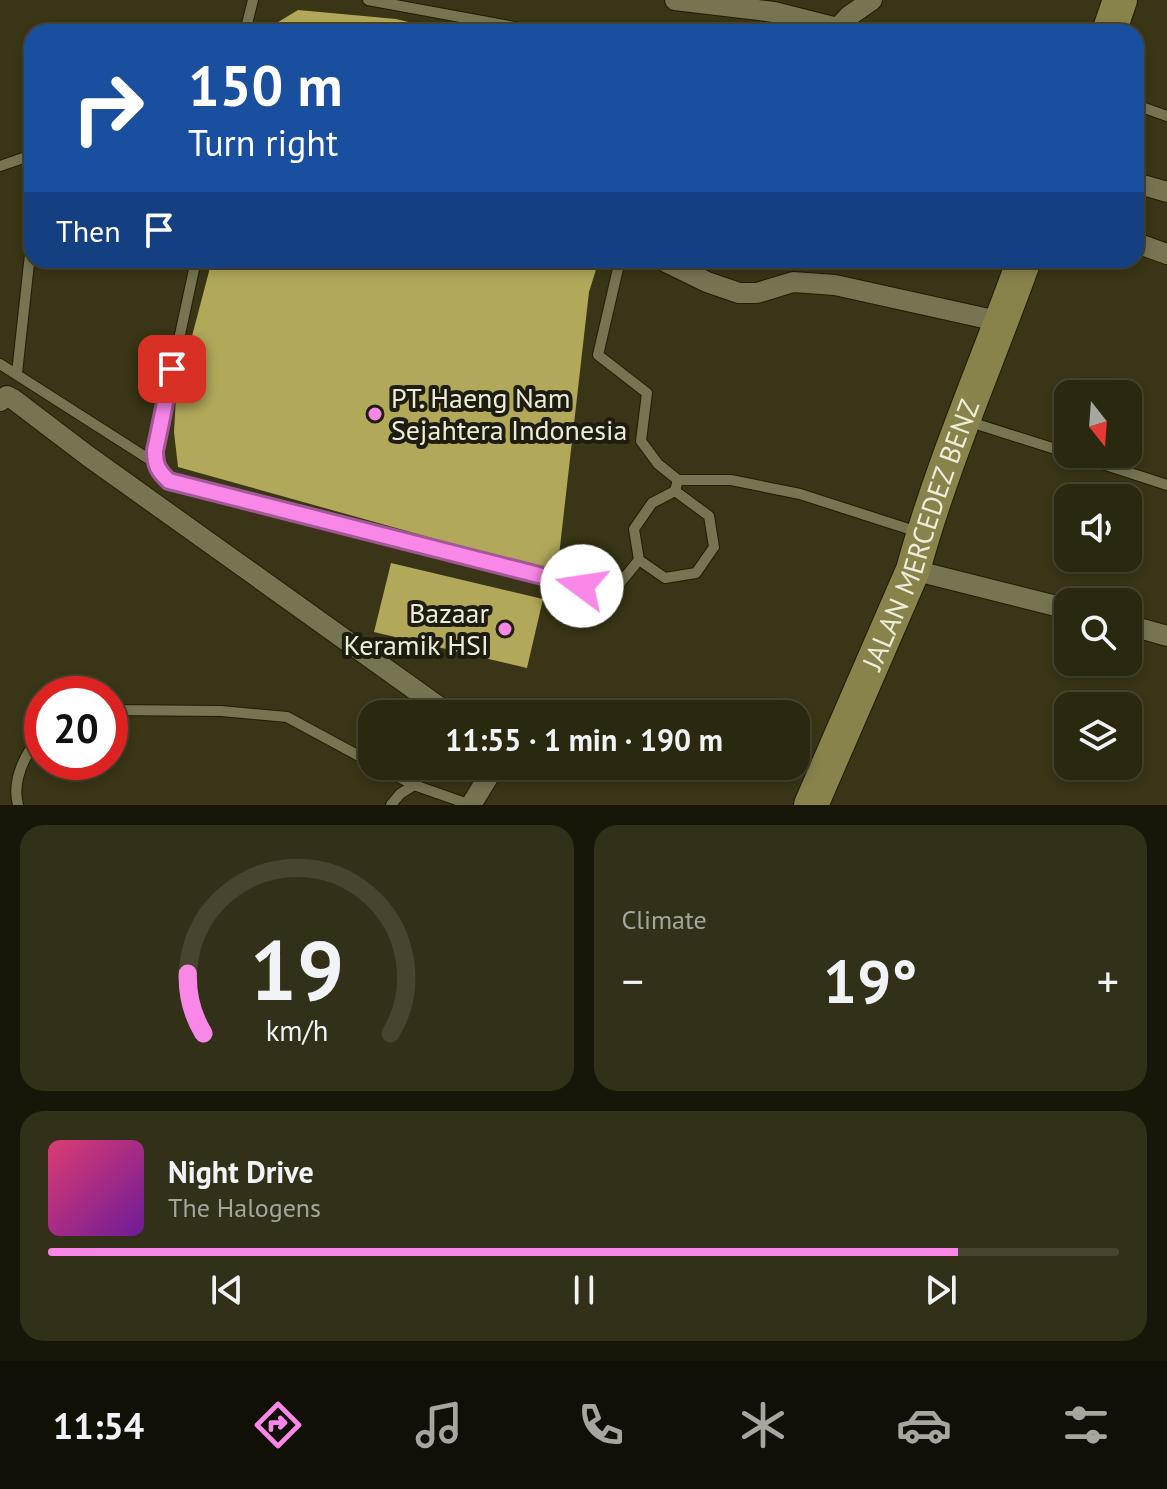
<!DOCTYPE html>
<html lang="en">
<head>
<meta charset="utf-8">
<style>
	:root { --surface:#2b2810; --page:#333019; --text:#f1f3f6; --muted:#a6a69f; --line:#474430; --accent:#f987e8 }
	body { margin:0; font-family:"PT Sans",sans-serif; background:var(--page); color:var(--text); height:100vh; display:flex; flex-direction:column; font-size:30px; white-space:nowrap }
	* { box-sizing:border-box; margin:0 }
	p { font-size:26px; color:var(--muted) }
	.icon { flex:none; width:44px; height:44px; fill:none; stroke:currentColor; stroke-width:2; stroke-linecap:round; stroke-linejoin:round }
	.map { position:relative; height:805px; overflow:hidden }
	.sheet { display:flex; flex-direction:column; gap:20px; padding:20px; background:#181609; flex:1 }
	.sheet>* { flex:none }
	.guide { position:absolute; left:24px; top:24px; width:1120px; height:244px; border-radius:24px; box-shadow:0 4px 12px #0003,0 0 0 2px var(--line); background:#1a4fa0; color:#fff; overflow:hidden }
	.needle { width:52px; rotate:163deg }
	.buttons { position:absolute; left:1054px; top:380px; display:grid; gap:16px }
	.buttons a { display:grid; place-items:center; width:88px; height:88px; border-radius:16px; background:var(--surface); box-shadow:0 4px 12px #0003,0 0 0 2px var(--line); font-size:40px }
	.speed { position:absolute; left:24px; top:676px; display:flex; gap:16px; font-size:40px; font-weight:700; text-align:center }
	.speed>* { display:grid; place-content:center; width:104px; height:104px; border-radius:50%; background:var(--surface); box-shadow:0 4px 12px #0003,0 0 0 2px var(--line); line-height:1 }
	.speed .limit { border:12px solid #d22; background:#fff; color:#111 }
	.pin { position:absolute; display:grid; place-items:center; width:68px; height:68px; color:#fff; margin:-34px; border-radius:16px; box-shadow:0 4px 12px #0006 }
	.me { position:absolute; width:88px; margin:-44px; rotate:284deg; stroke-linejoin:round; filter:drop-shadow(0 0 6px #0008) }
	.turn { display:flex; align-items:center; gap:28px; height:168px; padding:0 32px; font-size:36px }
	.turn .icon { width:104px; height:104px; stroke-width:2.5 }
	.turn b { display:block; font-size:56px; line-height:68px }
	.then { display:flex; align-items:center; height:76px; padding:0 32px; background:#0003; gap:16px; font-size:30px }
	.big { font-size:60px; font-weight:600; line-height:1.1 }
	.sheet .widget { flex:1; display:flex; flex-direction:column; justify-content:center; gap:12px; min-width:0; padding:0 28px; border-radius:24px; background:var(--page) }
	.sheet .dial { align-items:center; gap:0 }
	.dial svg { height:208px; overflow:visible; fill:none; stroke:var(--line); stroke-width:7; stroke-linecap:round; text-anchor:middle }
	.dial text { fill:var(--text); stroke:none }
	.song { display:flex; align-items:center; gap:24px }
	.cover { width:96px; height:96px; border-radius:12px; background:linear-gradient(135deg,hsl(340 70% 55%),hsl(280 70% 35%)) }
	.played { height:8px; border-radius:4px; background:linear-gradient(90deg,var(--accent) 85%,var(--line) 85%) }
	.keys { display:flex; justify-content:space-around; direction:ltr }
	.heat { display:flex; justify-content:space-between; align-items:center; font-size:44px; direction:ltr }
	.sheet .tiles { flex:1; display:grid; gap:20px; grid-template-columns:1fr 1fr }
	.widget:last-child { grid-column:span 2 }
	.trip { position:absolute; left:358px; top:700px; width:452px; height:80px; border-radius:24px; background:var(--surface); box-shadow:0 4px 12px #0003,0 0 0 2px var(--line); font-weight:600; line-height:80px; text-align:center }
	.dock { display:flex; height:128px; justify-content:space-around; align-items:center; background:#111006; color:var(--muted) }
	.dock .icon { width:56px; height:56px }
	.dock .current { color:var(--accent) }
	.dock b { font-size:36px; color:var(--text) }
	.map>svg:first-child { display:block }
	.building { fill:#b1a85a }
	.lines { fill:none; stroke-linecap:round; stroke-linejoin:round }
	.service-casing { stroke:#201d00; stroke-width:12 }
	.minor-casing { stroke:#201d00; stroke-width:22 }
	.primary-casing { stroke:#201d00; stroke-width:36 }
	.service { stroke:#777452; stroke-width:10 }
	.minor { stroke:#777452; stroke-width:20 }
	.primary { stroke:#88824b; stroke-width:34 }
	.route-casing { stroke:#a25897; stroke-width:20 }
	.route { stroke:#f987e8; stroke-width:14 }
	.poi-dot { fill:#f987e8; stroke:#1e1d0f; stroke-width:3 }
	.labels { text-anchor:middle; stroke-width:8; stroke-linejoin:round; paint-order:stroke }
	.poi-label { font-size:28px; fill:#eeedda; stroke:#1e1d0f; text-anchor:start }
	.street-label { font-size:28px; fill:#eeedda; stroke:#1e1d0f }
</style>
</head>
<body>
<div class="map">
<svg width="1167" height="805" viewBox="0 0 1167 805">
	<rect width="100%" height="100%" fill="#393516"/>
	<!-- building -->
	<g class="building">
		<path d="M298 10 396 19 450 32H267L270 27Z"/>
		<path d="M212 260H599L589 292 557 573 178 467 174 432 176 397Z"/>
		<path d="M391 563 543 599 527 668 374 632Z"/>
	</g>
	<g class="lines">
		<defs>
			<g id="service">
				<path d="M368 0 542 32"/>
				<path d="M245 32 253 0"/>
				<path d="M1136 105 1167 116"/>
				<path d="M0 166 32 155"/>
				<path d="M196 260 155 451C155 465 158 471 169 481L582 586 620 583 639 560"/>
				<path d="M620 260 598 355 647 393 641 441 658 464 678 480"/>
				<path d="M0 364 155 463"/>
				<path d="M17 373 32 236"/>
				<path d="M967 421 1068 453"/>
				<path d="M1072 454 1167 485"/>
				<path d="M675 491 678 480H731L800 494 921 533"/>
				<path d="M675 491 709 516 714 547 696 573 665 578 639 560 634 529 652 503Z"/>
				<path d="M110 710 221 711 287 717 372 763"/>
				<path d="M378 766 414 785"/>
				<path d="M18 805C11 779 26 753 42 732"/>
				<path d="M391 805 400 794 414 785 471 805"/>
			</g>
			<g id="minor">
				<path d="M675 0 774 12 853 32"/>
				<path d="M839 27 849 16 872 0"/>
				<path d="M1136 183 1167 192"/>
				<path d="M1136 243 1167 254"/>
				<path d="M666 262 707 282 739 293H757L793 282 835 285 1002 322"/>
				<path d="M0 401 7 396 13 399 88 456 449 714"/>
				<path d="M913 570 1068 609"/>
				<path d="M1128 625 1167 636"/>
				<path d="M471 805 495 766"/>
			</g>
			<g id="primary">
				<path d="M1109 32 1120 0"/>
				<path id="s1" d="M811 805 913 570C942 464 987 363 1024 260"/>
			</g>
		</defs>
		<!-- service casing -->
		<use href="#service" class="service-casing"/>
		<!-- minor casing -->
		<use href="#minor" class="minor-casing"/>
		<!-- primary casing -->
		<use href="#primary" class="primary-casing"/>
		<!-- service -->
		<use href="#service" class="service"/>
		<!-- minor -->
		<use href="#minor" class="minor"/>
		<!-- primary -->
		<use href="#primary" class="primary"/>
	</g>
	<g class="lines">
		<defs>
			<path id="route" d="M172 369 155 451C155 465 158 471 169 481L582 586"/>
		</defs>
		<!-- route casing -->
		<use href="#route" class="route-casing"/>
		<!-- route -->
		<use href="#route" class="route"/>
	</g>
	<!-- markers -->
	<g class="poi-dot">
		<circle cx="375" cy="414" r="8"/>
		<circle cx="505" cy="629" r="8"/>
	</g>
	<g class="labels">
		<!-- poi labels -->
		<g class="poi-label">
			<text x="391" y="408">PT. Haeng Nam<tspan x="391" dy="32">Sejahtera Indonesia</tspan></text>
			<text x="489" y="623" text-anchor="end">Bazaar<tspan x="489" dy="32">Keramik HSI</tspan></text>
		</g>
		<!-- street labels -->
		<g class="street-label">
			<text dy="10" stroke="none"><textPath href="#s1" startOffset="292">JALAN MERCEDEZ BENZ</textPath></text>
		</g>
	</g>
</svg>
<div class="buttons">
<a><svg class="needle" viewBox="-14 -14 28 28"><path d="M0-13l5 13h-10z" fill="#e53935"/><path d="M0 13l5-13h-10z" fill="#a6a69f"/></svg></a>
<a><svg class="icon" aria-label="sound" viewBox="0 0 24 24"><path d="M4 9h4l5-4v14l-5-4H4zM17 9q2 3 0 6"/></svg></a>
<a><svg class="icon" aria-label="search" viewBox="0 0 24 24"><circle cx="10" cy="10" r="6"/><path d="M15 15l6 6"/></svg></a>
<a><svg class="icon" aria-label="layers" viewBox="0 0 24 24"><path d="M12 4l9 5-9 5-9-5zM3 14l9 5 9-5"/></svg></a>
</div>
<div class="speed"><div class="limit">20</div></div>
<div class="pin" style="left:172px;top:369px;background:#d93025"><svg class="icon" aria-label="arrive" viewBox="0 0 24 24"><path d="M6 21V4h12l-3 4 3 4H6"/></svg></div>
<svg class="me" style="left:582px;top:586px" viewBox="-20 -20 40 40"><circle r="19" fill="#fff"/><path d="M0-13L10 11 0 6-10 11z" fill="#f987e8"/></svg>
<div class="trip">11:55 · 1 min · 190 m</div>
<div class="guide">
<div class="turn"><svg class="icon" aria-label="right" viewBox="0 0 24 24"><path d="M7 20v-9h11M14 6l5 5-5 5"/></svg><div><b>150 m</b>Turn right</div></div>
<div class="then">Then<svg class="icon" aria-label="arrive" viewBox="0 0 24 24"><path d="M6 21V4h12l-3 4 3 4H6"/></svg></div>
</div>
</div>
<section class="sheet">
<div class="tiles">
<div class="widget dial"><svg viewBox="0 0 100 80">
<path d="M14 69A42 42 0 1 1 86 69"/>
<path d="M14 69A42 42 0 0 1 8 46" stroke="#f987e8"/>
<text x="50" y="56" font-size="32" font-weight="700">19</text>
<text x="50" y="72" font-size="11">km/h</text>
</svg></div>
<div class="widget"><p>Climate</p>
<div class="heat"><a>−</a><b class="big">19°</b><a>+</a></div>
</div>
<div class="widget">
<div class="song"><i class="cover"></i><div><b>Night Drive</b><p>The Halogens</p></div></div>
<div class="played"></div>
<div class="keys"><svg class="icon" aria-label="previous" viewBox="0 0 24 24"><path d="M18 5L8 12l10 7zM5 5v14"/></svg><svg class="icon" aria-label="pause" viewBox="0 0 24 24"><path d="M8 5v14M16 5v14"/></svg><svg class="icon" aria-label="next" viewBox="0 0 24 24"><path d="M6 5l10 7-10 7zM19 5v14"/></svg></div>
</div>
</div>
</section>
<nav class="dock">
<b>11:54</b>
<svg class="icon current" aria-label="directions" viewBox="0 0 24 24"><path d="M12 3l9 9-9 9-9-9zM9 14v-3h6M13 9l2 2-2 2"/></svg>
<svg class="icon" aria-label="music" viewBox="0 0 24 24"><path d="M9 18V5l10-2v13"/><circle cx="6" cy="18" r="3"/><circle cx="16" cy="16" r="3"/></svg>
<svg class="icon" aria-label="phone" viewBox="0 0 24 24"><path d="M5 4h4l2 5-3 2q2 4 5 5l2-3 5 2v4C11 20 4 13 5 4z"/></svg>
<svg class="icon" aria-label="climate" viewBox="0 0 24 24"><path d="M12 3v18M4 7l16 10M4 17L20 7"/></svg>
<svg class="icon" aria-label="car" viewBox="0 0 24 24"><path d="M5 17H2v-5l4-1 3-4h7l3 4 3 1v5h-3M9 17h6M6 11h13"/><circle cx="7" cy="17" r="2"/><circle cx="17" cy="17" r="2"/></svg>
<svg class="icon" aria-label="filters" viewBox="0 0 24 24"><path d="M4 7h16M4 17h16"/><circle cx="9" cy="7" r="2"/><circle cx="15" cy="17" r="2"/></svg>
</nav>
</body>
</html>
